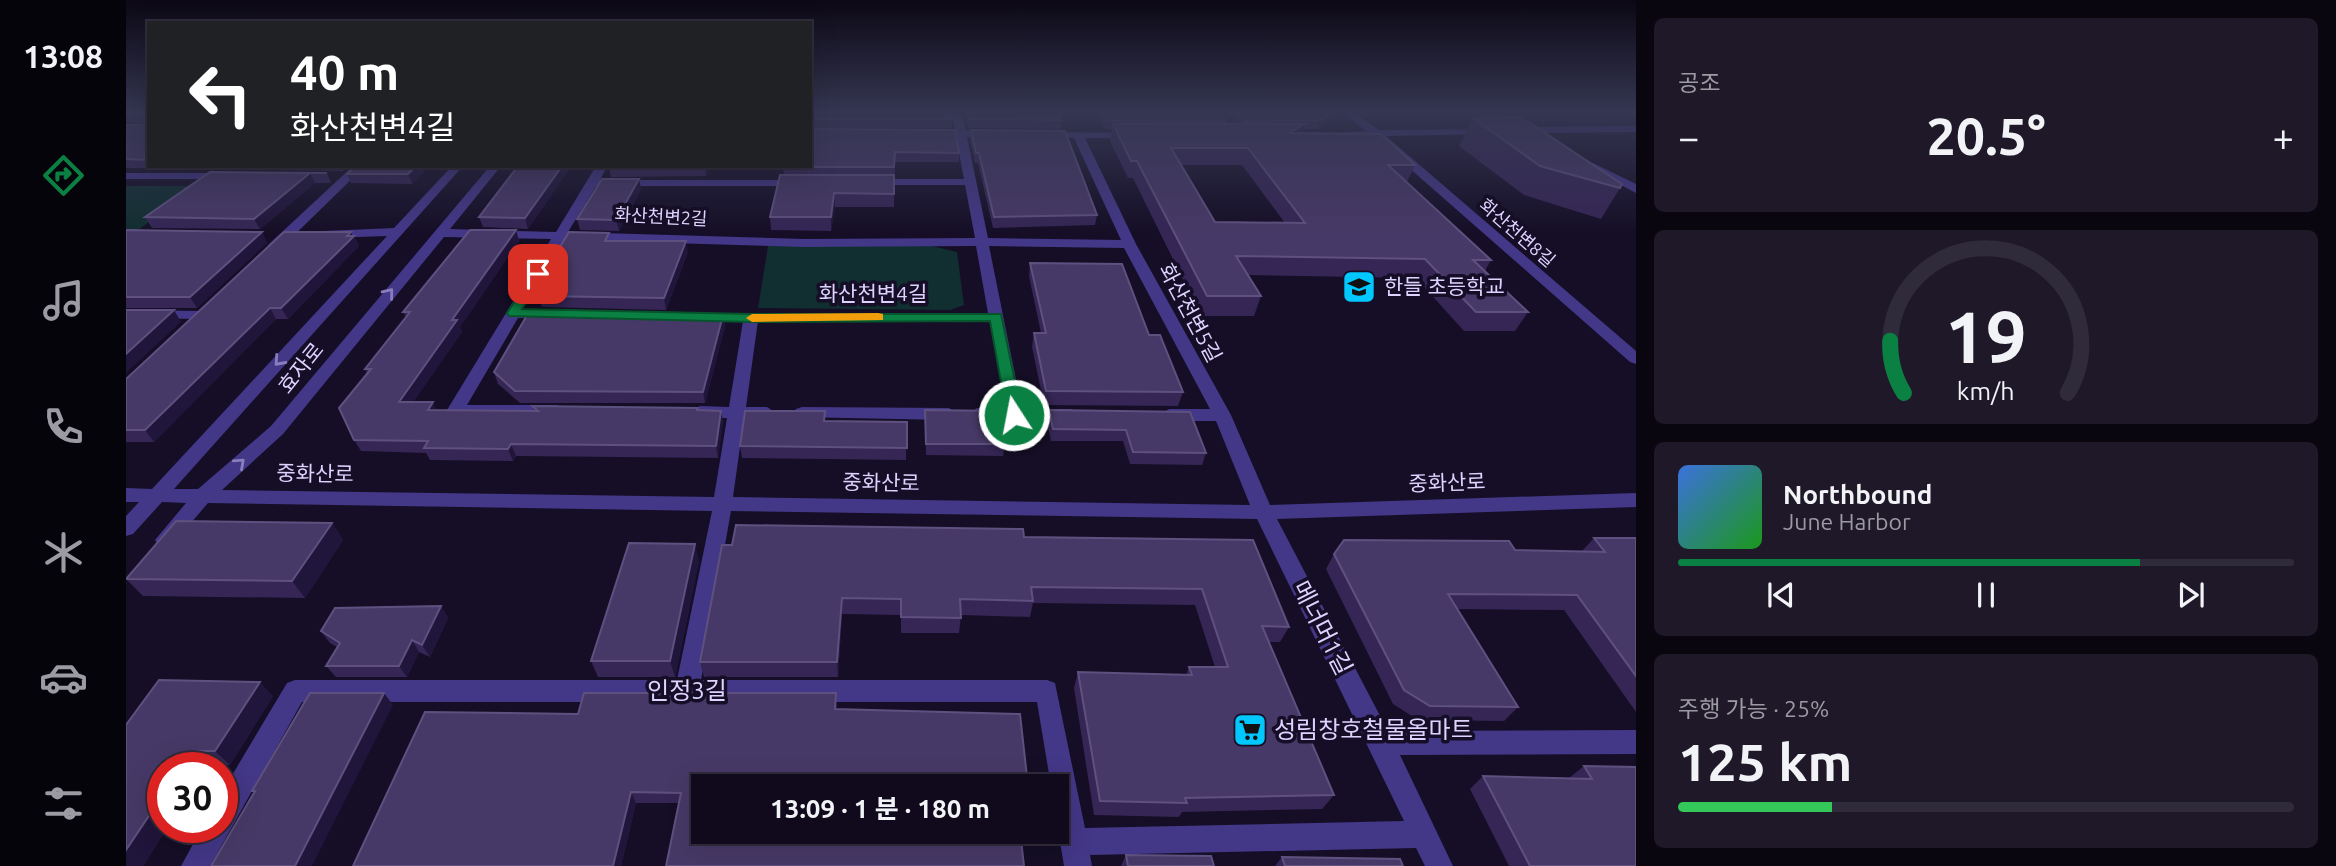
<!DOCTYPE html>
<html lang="ko">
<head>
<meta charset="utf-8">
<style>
	:root { --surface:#100a1c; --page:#1e1829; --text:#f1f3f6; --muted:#9c9aa3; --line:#302b3b; --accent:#0b8043 }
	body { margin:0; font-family:Ubuntu,"Noto Sans KR",sans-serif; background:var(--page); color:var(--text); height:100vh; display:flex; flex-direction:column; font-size:26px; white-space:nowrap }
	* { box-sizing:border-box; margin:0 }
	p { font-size:23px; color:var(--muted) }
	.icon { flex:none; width:38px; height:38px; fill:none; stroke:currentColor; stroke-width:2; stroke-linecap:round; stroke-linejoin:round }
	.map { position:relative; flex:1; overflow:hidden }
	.side { display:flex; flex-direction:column; gap:18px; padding:18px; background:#09060f; width:700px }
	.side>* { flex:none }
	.hud { position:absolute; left:21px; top:21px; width:665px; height:147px; border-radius:0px; box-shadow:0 7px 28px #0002,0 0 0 2px var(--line); background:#202124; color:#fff; overflow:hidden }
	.speed { position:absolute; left:21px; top:752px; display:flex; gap:14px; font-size:35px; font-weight:700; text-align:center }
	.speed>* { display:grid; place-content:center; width:91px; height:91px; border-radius:50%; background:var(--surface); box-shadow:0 7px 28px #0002,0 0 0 2px var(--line); line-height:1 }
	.speed .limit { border:10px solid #d22; background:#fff; color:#111 }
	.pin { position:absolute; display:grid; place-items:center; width:60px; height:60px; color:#fff; margin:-30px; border-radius:14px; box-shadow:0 4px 10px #0006 }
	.me { position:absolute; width:77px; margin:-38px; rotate:349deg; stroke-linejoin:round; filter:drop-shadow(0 0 5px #0008) }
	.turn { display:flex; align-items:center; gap:24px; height:147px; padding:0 28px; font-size:32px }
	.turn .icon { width:91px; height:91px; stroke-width:2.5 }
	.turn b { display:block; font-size:49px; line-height:60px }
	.big { font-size:52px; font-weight:700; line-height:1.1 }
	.side .card { flex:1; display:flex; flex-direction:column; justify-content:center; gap:10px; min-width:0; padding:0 24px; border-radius:10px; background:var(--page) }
	.side .dial { align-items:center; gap:0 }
	.dial svg { height:182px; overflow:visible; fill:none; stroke:var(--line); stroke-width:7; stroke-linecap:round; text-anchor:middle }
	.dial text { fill:var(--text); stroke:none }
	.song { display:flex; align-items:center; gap:21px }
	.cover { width:84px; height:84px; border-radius:10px; background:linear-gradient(135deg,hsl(220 70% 55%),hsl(120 70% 35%)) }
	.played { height:7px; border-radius:4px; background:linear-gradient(90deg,var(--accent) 75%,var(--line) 75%) }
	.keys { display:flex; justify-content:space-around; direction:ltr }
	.heat { display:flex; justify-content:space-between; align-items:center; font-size:38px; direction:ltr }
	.charge { height:10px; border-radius:5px; background:linear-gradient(90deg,#34c759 25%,var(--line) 0) }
	.trip { position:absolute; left:565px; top:774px; width:378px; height:70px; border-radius:0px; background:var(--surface); box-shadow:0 7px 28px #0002,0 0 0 2px var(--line); font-weight:700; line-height:70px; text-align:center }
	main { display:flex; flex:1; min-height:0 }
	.menu { display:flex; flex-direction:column; width:126px; justify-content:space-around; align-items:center; background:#06040b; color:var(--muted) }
	.menu .icon { width:49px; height:49px }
	.menu .current { color:var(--accent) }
	.menu b { font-size:32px; color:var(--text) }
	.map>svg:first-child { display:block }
	.green { fill:#112e30 }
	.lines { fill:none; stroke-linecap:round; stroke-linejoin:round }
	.minor { fill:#433787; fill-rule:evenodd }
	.wall { fill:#352655; fill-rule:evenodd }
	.shaded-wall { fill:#20153a }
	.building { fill:#473967; stroke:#5e517f; stroke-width:2; fill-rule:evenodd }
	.oneway { stroke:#887dbd }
	.route { fill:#0b8043; stroke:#07532c; stroke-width:2 }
	.slow { fill:#f59e0b }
	.labels { text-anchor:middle; stroke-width:7; stroke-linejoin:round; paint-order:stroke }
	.far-street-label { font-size:18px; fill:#ddd3ff; stroke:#150e26 }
	.poi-label { font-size:21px; fill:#ddd3ff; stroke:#150e26; text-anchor:start }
	.street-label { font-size:21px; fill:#ddd3ff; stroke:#150e26 }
	.near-street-label { font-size:24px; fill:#ddd3ff; stroke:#150e26 }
	.near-poi-label { font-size:24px; fill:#ddd3ff; stroke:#150e26; text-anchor:start }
</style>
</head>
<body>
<main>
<nav class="menu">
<b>13:08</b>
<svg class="icon current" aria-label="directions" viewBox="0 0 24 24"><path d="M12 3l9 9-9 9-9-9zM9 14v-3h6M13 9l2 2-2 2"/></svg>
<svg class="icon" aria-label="music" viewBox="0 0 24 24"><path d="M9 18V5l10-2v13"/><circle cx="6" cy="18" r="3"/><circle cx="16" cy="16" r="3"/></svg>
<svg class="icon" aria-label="phone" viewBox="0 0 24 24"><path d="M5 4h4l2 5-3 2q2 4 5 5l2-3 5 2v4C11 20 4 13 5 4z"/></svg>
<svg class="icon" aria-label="climate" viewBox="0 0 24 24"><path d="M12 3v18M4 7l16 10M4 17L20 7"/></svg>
<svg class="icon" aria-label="car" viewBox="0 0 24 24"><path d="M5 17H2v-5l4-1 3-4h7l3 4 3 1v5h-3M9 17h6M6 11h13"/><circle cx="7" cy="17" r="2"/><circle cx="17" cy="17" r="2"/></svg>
<svg class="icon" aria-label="filters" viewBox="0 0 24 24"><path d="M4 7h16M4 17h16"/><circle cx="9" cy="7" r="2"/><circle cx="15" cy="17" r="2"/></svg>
</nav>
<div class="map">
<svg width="1510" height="866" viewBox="0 0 1510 866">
	<rect width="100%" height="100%" fill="#150e26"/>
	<!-- green -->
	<g class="green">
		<path d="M0 186H74L12 230H0Z"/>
		<path d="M642 246H806L831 252 838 305 824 310 632 308Z"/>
	</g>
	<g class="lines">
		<!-- minor -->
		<g class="minor">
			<path d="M826 112H836L840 130 866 131 871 134 866 137H841L862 238 995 240 948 138H919L914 135 919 132 1014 133V137L1010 138H959L1010 244 1105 415 1144 505 1510 493V507L1151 519 1262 731 1510 730V754L1274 755 1327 866H1299L1290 848 964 855 966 866H938L931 823V786H925L911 702H176L84 866H55L76 828H96V792L161 683 169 680H551L586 511 82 503 46 545 39 548 32 545 29 540 60 503 36 502 7 534 0 536V516L13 502H0V488L26 489 261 236 203 238 197 234 198 231 268 228 326 166H337L48 489H72L145 426 364 166H375L324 229 430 232 470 166H481L474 180H677L683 183 677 186H470L442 232 678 239 849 238 839 185H747L741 182 747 179H838L830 137 807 136 802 133 807 130H829ZM318 237 425 239 321 410 329 415 431 417 439 411 431 405H341L392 318H426L433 314 426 310 397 309 438 240 678 247 850 246 862 313 571 314 569 317 571 320 576 321H617L603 407 574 406 565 412 574 418H601L588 497 96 490 157 434ZM863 246 998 248 1084 409H1043L1034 415 1043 421H1090L1124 505 607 497 618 418 641 419 650 413 641 407H620L632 321H864L879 409 851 408 842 414 845 418 889 421 951 419 954 415 945 409H896ZM605 511 1131 519 1278 821 959 828 929 683 921 680H575Z"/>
			<path d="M1216 112H1227L1253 130 1367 129V133L1363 134 1260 136 1510 351V364L1504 362 1248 137 1219 136V132L1240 131Z"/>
			<path d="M1510 126V132L1391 133 1386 130 1391 127Z"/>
			<path d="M1467 163 1510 184V193L1463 168V164Z"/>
			<path d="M227 166H239L152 251H142V245Z"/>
			<path d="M0 173H100L106 176 100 179H0Z"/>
			<path d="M0 310 76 311 83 315 76 319 0 318Z"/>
			<path d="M676 407 823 408 832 414 823 420 670 417 667 413 670 409Z"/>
		</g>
	</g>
	<!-- wall -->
	<g class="wall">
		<path d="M23 112V166H224L218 171 0 168V125H19L20 124 5 123 0 114Z"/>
		<path d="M684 112 826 119V128H684Z"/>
		<path d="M838 112H932L935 120 934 129 842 128Z"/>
		<path d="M971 112H1093L1100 122V124H1110L1101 112H1212L1210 117 1191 129H1177L1176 133 1289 165 1281 182 1365 260 1359 271 1402 312 1389 331H1338L1290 278 1122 275 1135 296 1128 316H1075L1007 178H1002L984 141 986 129H979ZM1055 165H1116L1159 223 1089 222Z"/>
		<path d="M1347 118 1494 188 1475 219 1398 195 1333 146Z"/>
		<path d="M684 129 833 153V162H769L768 207H709L705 231 645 230 644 217 658 175 657 166Z"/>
		<path d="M845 130 971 215 969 225 867 228 852 163H849L844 140Z"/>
		<path d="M229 166H303L286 184 225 183 221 174Z"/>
		<path d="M392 166H445L402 229 357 227 353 217Z"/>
		<path d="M483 166H584L580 176 485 177Z"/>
		<path d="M84 172 201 173 205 183H189L134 229 26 228 19 217Z"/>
		<path d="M515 189 493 231 454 230 451 219Z"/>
		<path d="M390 230 393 241 334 327 336 332 287 402 311 410 408 411 406 406 595 411 597 422 592 458 390 456 387 461 304 460 300 453 235 451 228 440 241 374 239 369 280 317 277 312Z"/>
		<path d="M0 231 136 232 141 243 71 308H0Z"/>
		<path d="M225 232 226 236H228L233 246 162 319H150L28 442H0V379Z"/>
		<path d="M485 241 562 252 540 310 416 307 415 304H409L406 293Z"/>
		<path d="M904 263 1023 335 1057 392 1052 406 918 405 906 347 908 333H915L903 276Z"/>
		<path d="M597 315 599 326 579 403H394L372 384 368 372Z"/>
		<path d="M799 410 879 444 877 456 800 455Z"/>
		<path d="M923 410 1064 412 1080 453 1076 465 1004 464 997 441H925L921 422Z"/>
		<path d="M700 421 781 422 780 460 616 458 614 446Z"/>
		<path d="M206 523 217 540 179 598 17 596 0 579Z"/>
		<path d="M898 537 1127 540 1163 627 1154 642H1143L1208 795 1196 809 1056 812 1053 817 968 815 948 688 952 672 1060 675 1063 667H1089L1069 605 907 603 904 617 835 615 833 633H775V615L716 614 712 677H578L574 662 596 545Z"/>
		<path d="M1468 538H1510V712L1438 610 1331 609 1392 707 1378 721 1292 720 1267 704 1200 569 1208 554 1389 550 1456 551Z"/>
		<path d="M573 561 549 677H472L465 661Z"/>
		<path d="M315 606 322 618 304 657 293 652 281 677H210L200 666 211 647 204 643 195 631Z"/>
		<path d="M147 696 104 765H82L80 768H37V828H41L17 866H0V725Z"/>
		<path d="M711 705 710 709 553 803H510L495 866H227L452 714Z"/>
		<path d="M1458 766 1510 767V866H1383L1344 789 1357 776 1443 778Z"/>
		<path d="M1000 855 1088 866H995Z"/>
		<path d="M1156 857 1277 866H1149Z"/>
	</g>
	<!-- shaded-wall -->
	<g class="shaded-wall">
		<path d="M1208 112H1212L1210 117 1191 129 1194 120Z"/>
		<path d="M1179 124 1173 140 1163 133Z"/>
		<path d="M216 166H224L218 171Z"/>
		<path d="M290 166H303L286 184 282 174Z"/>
		<path d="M436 166H445L402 229 399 218Z"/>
		<path d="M579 166H584L580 176Z"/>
		<path d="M184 173 189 183 134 229 128 219Z"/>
		<path d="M513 179 515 189 493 231 490 220Z"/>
		<path d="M708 193 709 207 705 231V217Z"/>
		<path d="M390 230 393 241 334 327 336 332 279 414 273 402 326 320Z"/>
		<path d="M136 232 141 243 71 308 64 297Z"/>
		<path d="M225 232 227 237 228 236 233 246 162 319 155 308Z"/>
		<path d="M560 241 562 252 540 310 538 298Z"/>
		<path d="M144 308 150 319 28 442 19 430Z"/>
		<path d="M48 310 55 322 0 373V354Z"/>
		<path d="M597 315 599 326 579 403 577 392Z"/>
		<path d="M307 402 312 414 302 410Z"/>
		<path d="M595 411 597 422 592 458 590 446Z"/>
		<path d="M385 444 390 456 387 461 382 449Z"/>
		<path d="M206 523 217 540 179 598 166 581Z"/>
		<path d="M569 544 573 561 549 677 544 661Z"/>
		<path d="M716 598V614L712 677 711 662Z"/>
		<path d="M315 606 322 618 304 657 296 645Z"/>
		<path d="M286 640 293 652 281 677 273 666Z"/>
		<path d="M134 682 147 696 104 765 89 751Z"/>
		<path d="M258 693 267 705 186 866H169Z"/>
		<path d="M66 751 82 765 80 768H54Z"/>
		<path d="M505 792 510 803 495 866H487Z"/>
		<path d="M37 795V828H41L17 866H0V850Z"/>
	</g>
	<!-- building -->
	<g class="building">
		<path d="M4 112H23V160L0 159V125H19L20 115H0Z"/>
		<path d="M684 112H825L826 119H684Z"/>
		<path d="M841 112H932L935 120 843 119Z"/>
		<path d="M976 112H1093L1100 122 981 121Z"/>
		<path d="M1110 112H1208L1194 120 1118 122Z"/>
		<path d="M1395 117 1496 184 1494 188 1414 166 1347 118Z"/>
		<path d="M987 124H1179L1163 133 1255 134 1289 165H1262L1365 260H1347L1402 312H1350L1299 259 1110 256 1135 296H1081L1011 161H1005ZM1045 148H1122L1179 223 1089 222Z"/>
		<path d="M684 129 829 130 833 153 769 152 768 167H657L684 166Z"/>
		<path d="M845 130 939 131 971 215 868 217 853 153H850Z"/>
		<path d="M229 166H290L282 174H221Z"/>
		<path d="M392 166H436L399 218 353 217Z"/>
		<path d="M483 166H545L483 167Z"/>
		<path d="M84 172 201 173H184L128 219 19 217Z"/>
		<path d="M654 175H768V194L708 193 705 217H644Z"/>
		<path d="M476 179H513L490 220 451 219Z"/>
		<path d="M344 230H390L326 320H331L273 402H307L302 410 412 411 406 406 572 408 571 410 595 411 590 446 385 444 382 449 298 448 302 441 228 440 213 408 245 369H239L284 312H277Z"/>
		<path d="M0 231 1 230 136 232 64 297H0Z"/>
		<path d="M158 232H225L221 236H228L155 308H144L19 430H0V379Z"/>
		<path d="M443 232 483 233 479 241H560L538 298 412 296 414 293H406Z"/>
		<path d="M904 263 996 264 1023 335H1034L1057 392 920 391 908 333H920Z"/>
		<path d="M0 310H48L0 354Z"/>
		<path d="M404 310 597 315 577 392 389 391 368 372Z"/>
		<path d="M799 410 874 411 879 444H800Z"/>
		<path d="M923 410 1064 412 1080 453 1007 452 1000 430 927 429Z"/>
		<path d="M619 411H699L698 421 781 422V448L614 446Z"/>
		<path d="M50 521 206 523 166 581 0 579Z"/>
		<path d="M610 525 897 529 898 537 1127 540 1163 627 1136 626 1208 795 1059 798 1061 803 974 801 952 672 1066 675 1063 667H1102L1076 589 905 587 907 601 834 599 835 618 775 617V599L716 598 711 662H574L596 545H606Z"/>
		<path d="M1468 538H1510V676L1451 595 1322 594 1392 707 1304 706 1278 690 1208 554 1218 540 1383 541 1389 550 1479 552Z"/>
		<path d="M503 543 569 544 544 661H465Z"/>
		<path d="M315 606 296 645 286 640 273 666H200L214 643 195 631 209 608Z"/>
		<path d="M33 680 134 682 89 751H66L54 768H37V795L0 850V725Z"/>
		<path d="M184 693H258L169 866H85L129 791H126Z"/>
		<path d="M458 693H710L709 709 894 714 902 786H578V831H894L898 866H540L555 793 505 792 487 866H227L299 712 452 714Z"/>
		<path d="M1458 766 1510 767V866H1404L1357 776 1466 779Z"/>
		<path d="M1000 855 1085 856 1088 866H1002Z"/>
		<path d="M1156 857 1274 859 1277 866H1159Z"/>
	</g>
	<!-- one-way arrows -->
	<defs><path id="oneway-chevron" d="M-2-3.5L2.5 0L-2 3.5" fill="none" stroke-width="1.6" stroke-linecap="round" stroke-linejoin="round" transform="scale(1.75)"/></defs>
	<g class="oneway">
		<use href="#oneway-chevron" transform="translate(263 293) rotate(-51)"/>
		<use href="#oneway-chevron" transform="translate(153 361) rotate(132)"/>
		<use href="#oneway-chevron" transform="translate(114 463) rotate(-42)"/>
	</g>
	<!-- sky -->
	<linearGradient id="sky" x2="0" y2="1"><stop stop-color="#0c0815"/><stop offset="0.48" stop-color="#353652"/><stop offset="1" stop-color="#353652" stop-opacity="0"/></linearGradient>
	<rect width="1510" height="233" fill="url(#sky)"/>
	<!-- route -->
	<path class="route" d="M412 270 419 274 396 309 625 314H875L896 415 888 420 881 415 864 321 625 322 383 316 381 313 406 274Z"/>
	<!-- slow -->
	<path class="slow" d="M752 313 757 314V320L626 322 620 318 626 314Z"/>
	<!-- icons -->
	<defs>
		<symbol id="school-square" viewBox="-11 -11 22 22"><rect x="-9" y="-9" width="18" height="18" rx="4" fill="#00c8fe" stroke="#150e26"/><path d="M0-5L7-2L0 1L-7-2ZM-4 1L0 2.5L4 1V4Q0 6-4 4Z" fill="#111"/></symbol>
		<symbol id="supermarket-square" viewBox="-11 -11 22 22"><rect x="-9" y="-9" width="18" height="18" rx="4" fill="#00c8fe" stroke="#150e26"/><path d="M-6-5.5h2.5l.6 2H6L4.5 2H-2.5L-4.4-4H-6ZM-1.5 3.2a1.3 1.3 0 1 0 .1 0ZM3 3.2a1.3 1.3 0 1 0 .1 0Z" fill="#111"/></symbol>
	</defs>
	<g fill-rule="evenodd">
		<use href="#school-square" x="1214" y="268" width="38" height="38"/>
		<use href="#supermarket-square" x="1105" y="711" width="38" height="38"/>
	</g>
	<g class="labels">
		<!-- far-street labels -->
		<g class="far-street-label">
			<text transform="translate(535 217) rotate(3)" y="6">화산천변2길</text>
			<text transform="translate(1391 233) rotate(41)" y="6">화산천변8길</text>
		</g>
		<!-- poi labels -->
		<g class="poi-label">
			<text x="1258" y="294">한들 초등학교</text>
		</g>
		<!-- street labels -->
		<g class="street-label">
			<text x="747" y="301">화산천변4길</text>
			<text transform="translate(1064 313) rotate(62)" y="7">화산천변5길</text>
			<text transform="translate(175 368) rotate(-51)" y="7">효자로</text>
			<text transform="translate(189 474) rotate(1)" y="7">중화산로</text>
			<text transform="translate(755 483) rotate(1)" y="7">중화산로</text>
			<text transform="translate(1321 483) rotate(-2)" y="7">중화산로</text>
		</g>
		<!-- near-street labels -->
		<g class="near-street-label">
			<text transform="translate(1196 628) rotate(63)" y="8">메너머1길</text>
			<text x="561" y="699">인정3길</text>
		</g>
		<!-- near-poi labels -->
		<g class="near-poi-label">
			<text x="1148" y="738">성림창호철물올마트</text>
		</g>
	</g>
</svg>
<div class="speed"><div class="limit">30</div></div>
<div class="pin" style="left:412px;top:274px;background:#d93025"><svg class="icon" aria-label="arrive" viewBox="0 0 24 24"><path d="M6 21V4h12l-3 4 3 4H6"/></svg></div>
<svg class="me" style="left:888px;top:415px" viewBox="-20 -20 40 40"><circle r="17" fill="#0b8043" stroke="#fff" stroke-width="3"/><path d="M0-11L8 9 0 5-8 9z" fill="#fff"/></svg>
<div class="trip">13:09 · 1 분 · 180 m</div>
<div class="hud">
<div class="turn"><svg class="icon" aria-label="left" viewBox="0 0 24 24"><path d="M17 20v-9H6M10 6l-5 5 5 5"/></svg><div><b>40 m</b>화산천변4길</div></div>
</div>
</div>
<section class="side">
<div class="card"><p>공조</p>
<div class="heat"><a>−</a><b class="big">20.5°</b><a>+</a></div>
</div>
<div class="card dial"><svg viewBox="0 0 100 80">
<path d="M14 69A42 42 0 1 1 86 69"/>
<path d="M14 69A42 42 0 0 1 8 46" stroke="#0b8043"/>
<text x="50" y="56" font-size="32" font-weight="700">19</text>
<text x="50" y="72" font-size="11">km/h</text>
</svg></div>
<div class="card">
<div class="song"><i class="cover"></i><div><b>Northbound</b><p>June Harbor</p></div></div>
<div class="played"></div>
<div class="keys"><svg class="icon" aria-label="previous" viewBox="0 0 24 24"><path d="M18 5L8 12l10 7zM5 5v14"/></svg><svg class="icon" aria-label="pause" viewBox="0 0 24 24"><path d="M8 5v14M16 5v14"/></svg><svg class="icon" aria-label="next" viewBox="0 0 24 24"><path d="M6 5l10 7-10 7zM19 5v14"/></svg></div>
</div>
<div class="card"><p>주행 가능 · 25%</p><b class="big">125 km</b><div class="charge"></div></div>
</section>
</main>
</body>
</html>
